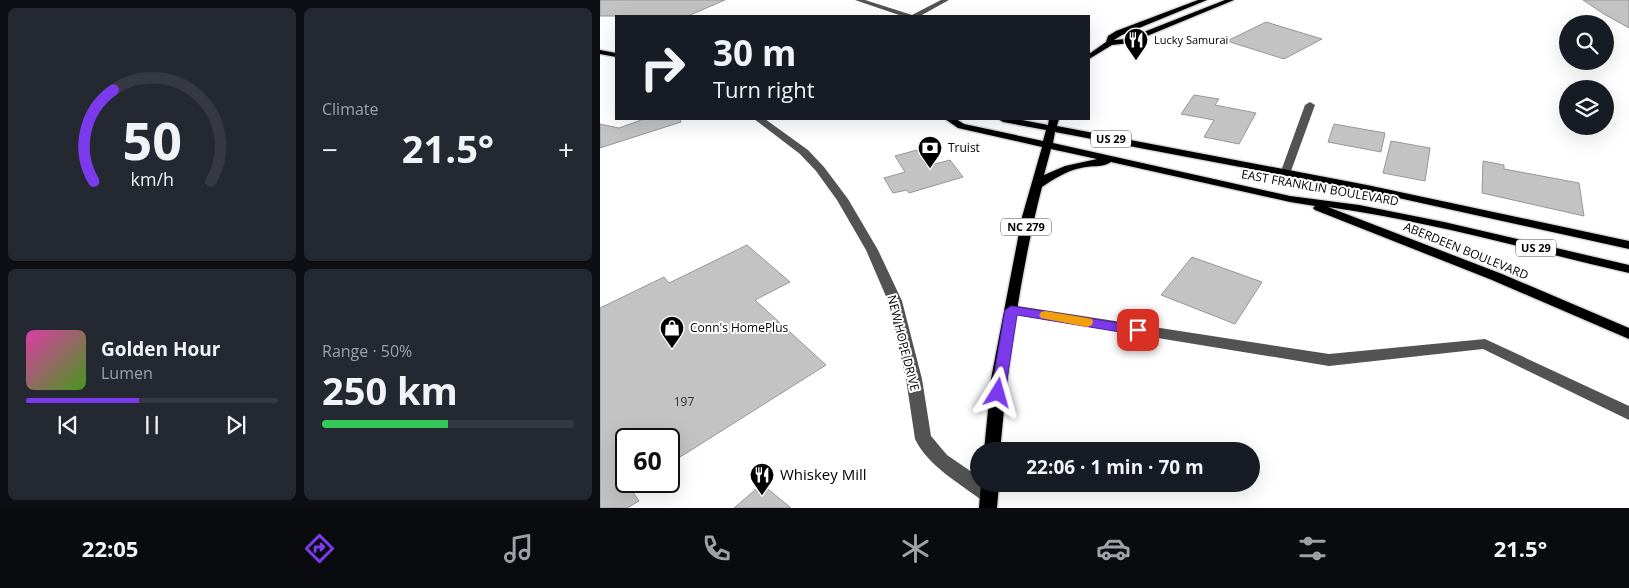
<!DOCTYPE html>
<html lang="en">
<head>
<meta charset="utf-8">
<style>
	:root { --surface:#171b24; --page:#242831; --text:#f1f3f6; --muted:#9ea1a6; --line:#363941; --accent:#7c3aed }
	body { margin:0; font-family:"Open Sans",sans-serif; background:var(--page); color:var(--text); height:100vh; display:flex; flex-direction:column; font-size:19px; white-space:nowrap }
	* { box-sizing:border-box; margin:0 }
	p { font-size:16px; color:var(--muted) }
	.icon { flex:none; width:28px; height:28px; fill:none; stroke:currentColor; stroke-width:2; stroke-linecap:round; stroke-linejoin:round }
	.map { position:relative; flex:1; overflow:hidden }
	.panel { display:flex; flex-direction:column; gap:8px; padding:8px; background:#0d0f14; width:600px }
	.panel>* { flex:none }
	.hud { position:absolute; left:15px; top:15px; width:475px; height:105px; border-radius:0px; box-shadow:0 5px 20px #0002; background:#171b24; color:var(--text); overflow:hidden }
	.controls { position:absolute; left:959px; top:15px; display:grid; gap:10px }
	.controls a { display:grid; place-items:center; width:55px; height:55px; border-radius:50%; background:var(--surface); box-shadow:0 5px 20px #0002; font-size:25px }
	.speed { position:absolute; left:15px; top:428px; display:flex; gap:10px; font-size:25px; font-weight:700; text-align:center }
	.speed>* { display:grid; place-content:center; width:65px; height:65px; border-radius:50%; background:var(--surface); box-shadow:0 5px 20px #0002; line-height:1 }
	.speed .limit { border:2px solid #111; border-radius:8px; background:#fff; color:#111 }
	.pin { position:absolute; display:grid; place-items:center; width:42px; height:42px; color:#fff; margin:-21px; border-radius:10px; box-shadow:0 2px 8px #0006 }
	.me { position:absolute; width:55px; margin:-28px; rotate:8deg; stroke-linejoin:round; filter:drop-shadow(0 0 4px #0008) }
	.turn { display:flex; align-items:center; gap:18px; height:105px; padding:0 15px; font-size:22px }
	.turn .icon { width:65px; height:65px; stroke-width:2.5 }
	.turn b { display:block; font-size:35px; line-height:42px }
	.big { font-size:38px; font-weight:700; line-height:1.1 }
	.panel .tile { flex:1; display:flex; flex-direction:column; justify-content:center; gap:8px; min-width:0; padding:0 18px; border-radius:8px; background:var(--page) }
	.panel .dial { align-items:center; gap:0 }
	.dial svg { height:130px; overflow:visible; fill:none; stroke:var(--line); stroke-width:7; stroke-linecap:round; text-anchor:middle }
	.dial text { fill:var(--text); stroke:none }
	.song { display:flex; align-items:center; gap:15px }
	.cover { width:60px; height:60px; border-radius:8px; background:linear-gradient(135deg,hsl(320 70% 55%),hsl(100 70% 35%)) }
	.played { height:5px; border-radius:2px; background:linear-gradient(90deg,var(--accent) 45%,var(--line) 45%) }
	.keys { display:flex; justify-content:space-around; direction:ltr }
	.heat { display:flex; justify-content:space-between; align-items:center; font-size:28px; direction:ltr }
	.charge { height:8px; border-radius:4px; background:linear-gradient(90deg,#34c759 50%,var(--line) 0) }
	.panel .tiles { flex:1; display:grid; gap:8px; grid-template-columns:repeat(2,1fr) }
	.trip { position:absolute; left:370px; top:442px; width:290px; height:50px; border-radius:25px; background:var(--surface); box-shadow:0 5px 20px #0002; font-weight:700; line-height:50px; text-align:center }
	.menu { display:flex; height:80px; justify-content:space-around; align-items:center; background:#090b0e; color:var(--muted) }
	.menu .icon { width:35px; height:35px }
	.menu .current { color:var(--accent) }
	.menu b { font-size:22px; color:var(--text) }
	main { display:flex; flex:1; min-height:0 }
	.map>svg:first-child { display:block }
	.building { fill:#c3c3c3; stroke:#979797 }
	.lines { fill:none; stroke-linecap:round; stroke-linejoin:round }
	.major-casing { stroke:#dbdbdb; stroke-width:3 }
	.minor { fill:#535353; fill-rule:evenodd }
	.major { fill:#000; fill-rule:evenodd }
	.route { fill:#7c3aed; stroke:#51269a }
	.slow { fill:#f59e0b }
	.labels { text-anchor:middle; stroke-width:4; stroke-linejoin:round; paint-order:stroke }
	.far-poi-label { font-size:11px; fill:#000; stroke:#fff; text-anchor:start }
	.shield { fill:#fff; stroke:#4c4c4c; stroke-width:1 }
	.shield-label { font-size:11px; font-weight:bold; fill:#000 }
	.poi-label { font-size:12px; fill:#000; stroke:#fff; text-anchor:start }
	.street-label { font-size:12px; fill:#000; stroke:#fff }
	.near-number-label { font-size:12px; fill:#313131 }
	.near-poi-label { font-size:15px; fill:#000; stroke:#fff; text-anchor:start }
</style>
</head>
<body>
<main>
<section class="panel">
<div class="tiles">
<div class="tile dial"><svg viewBox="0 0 100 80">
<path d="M14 69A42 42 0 1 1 86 69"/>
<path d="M14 69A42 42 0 0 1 26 13" stroke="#7c3aed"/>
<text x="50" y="56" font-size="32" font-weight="700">50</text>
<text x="50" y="72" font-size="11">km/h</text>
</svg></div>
<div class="tile"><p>Climate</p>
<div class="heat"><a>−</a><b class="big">21.5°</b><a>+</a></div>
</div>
<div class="tile">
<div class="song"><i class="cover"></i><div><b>Golden Hour</b><p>Lumen</p></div></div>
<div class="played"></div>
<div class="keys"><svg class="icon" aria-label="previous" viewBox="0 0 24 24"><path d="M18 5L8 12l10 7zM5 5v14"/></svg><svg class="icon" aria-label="pause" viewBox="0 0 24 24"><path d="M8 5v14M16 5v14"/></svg><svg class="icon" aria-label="next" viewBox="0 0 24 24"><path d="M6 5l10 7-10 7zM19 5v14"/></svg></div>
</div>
<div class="tile"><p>Range · 50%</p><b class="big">250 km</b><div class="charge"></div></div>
</div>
</section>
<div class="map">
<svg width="1029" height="508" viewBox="0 0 1029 508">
	<rect width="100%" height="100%" fill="#fff"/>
	<!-- building -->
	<g class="building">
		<path d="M0 0H125L88 16H0Z"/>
		<path d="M983 0H1029V28L1004 14Z"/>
		<path d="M666 22 722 39 684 59 627 41Z"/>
		<path d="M594 95 619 99 615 105 656 113 639 144 604 137 614 120 581 114Z"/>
		<path d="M44 119H80L81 122 0 148V124L19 128Z"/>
		<path d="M734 124 785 133 781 152 728 142Z"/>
		<path d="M791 141 830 148 825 181 783 173Z"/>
		<path d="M317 150 327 166 350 160 363 177 309 193 307 190 293 193 284 178 305 172 295 156Z"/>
		<path d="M883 161 904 165V169L979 183 984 216 882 193Z"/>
		<path d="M147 245 190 282 155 300 226 365 69 464V439H26V482L39 501 27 508H0V308L64 277 69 283Z"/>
		<path d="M592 257 662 282 635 324 561 295Z"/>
		<path d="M162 484 191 508H134Z"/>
	</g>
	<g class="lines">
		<defs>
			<g id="major">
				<path d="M598 0H607L522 35 514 40 526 39 625 0H634L530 43 512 45 489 59V54L506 42 508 36 516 31Z"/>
				<path d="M0 50 16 53V57L0 54Z"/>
				<path d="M345 119H356L364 124 443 141 446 130 403 122 398 119H417L448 125 449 119H459L457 126 767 185 1029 241V249L767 191 455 132 453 143 690 196 759 205 844 222 1029 265V273C929 250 829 221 728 207L902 274 1029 328V339L892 280 715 210 713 208 715 206 690 202 511 162C504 168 490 165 481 168 466 171 454 179 442 187 420 273 408 363 400 451H384L391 379 422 217 442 147 358 128ZM451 149 497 159 465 166 444 175Z"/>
				<path d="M381 484H399L397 508H379Z"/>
			</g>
		</defs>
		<!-- major casing -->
		<use href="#major" class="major-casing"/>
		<!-- minor -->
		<g class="minor">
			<path d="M255 0H265L312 15 341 0H349L320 16H302Z"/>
			<path d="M710 102 715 105 691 171 690 173H682L681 171 705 105Z"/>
			<path d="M154 119H165L208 150 224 167 248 199 278 250 302 301 322 379 331 436 347 455 379 477V484C388 484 394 486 398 495L395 501 389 503 383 501C359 483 328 466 315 439L306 379 288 301 266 250 237 200 216 171 200 154Z"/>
			<path d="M411 305 729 354 885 339 1029 406V420L883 349 729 366 406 313 404 310 406 307Z"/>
		</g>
		<!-- major -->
		<use href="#major" class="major"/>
	</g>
	<!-- route -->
	<path class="route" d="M411 306 538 326 542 327 544 330 542 334 538 335 417 315 405 393 403 397 398 398 393 397 391 393 405 310Z"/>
	<!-- slow -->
	<path class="slow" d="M445 311 487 318 492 319 493 322 492 325 487 327 441 318 439 315 441 312Z"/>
	<!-- icons -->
	<defs>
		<symbol id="restaurant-pin" viewBox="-11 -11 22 30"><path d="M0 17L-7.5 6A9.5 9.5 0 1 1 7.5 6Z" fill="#000" stroke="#fff"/><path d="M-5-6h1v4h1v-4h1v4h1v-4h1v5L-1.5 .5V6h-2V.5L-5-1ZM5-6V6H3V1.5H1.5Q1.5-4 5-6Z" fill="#fff"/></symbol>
		<symbol id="bank-pin" viewBox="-11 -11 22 30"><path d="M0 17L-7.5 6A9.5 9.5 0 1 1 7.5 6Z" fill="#000" stroke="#fff"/><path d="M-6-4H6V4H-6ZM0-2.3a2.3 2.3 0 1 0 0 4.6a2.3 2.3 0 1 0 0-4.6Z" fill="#fff"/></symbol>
		<symbol id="shop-pin" viewBox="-11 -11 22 30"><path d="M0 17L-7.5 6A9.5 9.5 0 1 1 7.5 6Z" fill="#000" stroke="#fff"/><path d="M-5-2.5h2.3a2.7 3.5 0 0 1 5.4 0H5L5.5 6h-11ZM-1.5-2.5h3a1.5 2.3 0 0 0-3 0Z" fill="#fff"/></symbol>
	</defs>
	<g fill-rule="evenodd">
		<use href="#restaurant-pin" x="522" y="26" width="28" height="38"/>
		<use href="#bank-pin" x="316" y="134" width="28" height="38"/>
		<use href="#shop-pin" x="58" y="314" width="28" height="38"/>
		<use href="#restaurant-pin" x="148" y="461" width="28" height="38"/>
	</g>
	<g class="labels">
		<!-- far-poi labels -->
		<g class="far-poi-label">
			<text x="554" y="44">Lucky Samurai</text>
		</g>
		<!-- shield labels -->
		<g class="shield">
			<rect x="491" y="130.5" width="40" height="17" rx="4"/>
			<rect x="401" y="218.5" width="50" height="17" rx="4"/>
			<rect x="916" y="239.5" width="40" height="17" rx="4"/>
		</g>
		<g class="shield-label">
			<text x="511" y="143">US 29</text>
			<text x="426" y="231">NC 279</text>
			<text x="936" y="252">US 29</text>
		</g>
		<!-- poi labels -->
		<g class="poi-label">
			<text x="348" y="152">Truist</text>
			<text x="90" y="332">Conn's HomePlus</text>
		</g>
		<!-- street labels -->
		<g class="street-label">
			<text transform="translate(720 188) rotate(10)" y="4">EAST FRANKLIN BOULEVARD</text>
			<text transform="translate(866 251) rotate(22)" y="4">ABERDEEN BOULEVARD</text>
			<text transform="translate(303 343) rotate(76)" y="4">NEW HOPE DRIVE</text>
		</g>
		<!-- near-number labels -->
		<g class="near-number-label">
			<text x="84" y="406">197</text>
		</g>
		<!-- near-poi labels -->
		<g class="near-poi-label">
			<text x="180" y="480">Whiskey Mill</text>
		</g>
	</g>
</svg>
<div class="controls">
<a><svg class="icon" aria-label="search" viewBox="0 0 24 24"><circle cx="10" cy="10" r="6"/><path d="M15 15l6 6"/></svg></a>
<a><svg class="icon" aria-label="layers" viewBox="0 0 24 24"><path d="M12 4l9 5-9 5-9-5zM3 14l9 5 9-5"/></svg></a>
</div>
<div class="speed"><div class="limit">60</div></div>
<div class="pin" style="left:538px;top:330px;background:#d93025"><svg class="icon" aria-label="arrive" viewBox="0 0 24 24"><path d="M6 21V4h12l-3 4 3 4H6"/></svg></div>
<svg class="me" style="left:398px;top:393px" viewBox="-20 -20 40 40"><path d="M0-17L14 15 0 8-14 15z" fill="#7c3aed" stroke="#fff" stroke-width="4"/></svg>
<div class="trip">22:06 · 1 min · 70 m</div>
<div class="hud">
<div class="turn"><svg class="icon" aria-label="right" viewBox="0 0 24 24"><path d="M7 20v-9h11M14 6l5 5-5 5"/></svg><div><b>30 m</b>Turn right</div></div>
</div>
</div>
</main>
<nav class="menu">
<b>22:05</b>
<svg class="icon current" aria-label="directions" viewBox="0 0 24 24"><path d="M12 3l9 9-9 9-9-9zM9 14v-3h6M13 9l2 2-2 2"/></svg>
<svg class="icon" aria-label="music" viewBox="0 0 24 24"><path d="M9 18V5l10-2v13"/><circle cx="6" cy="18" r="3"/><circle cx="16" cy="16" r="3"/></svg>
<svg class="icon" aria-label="phone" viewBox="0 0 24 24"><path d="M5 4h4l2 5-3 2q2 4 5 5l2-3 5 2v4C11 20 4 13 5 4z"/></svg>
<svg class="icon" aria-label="climate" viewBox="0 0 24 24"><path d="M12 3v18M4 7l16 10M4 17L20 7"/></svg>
<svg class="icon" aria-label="car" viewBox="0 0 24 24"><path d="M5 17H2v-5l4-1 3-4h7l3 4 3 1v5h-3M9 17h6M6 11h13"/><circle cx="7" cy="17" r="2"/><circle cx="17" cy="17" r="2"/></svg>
<svg class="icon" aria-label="filters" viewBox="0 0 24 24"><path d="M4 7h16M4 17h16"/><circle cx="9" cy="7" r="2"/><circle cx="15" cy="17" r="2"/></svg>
<b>21.5°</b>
</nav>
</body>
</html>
